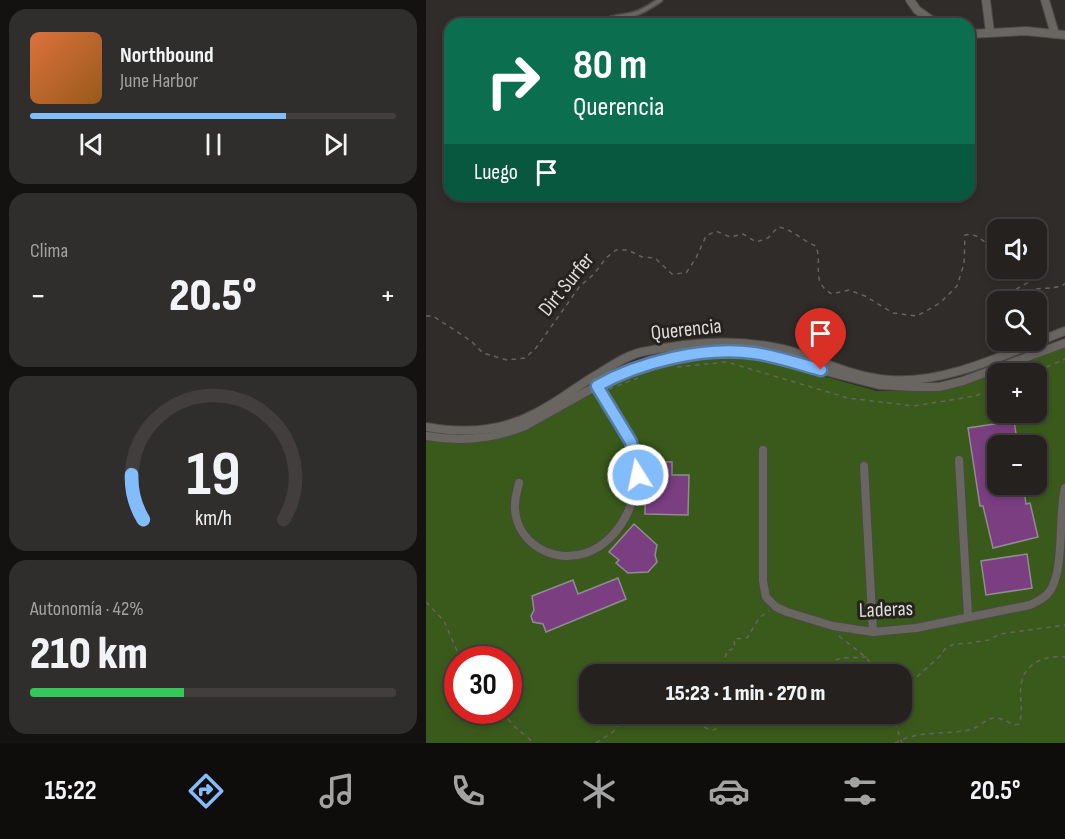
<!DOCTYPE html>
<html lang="es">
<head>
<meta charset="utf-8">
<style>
	:root { --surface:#24211f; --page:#302e2c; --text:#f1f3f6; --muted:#a3a3a4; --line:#413e3d; --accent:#83bcfb }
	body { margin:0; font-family:"Sofia Sans Condensed",sans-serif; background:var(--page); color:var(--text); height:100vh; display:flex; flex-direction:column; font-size:22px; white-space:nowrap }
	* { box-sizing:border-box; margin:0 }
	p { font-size:20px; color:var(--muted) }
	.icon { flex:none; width:33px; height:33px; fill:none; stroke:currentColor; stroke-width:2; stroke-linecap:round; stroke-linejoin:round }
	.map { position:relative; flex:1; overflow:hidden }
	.side { display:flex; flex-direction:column; gap:9px; padding:9px; background:#141211; width:426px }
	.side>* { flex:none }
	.guide { position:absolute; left:18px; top:18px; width:531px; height:183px; border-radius:18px; box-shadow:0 3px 9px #0003,0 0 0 2px var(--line); background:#0b6e4f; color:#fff; overflow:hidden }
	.tools { position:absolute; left:561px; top:219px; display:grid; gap:12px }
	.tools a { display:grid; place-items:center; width:60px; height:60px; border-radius:12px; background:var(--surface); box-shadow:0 3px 9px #0003,0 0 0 2px var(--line); font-size:30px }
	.speed { position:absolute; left:18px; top:646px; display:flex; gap:12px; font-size:30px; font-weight:700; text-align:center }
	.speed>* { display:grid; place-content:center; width:78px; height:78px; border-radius:50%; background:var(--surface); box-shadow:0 3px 9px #0003,0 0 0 2px var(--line); line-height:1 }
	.speed .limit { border:9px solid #d22; background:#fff; color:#111 }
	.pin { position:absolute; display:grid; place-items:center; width:51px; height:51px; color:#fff; margin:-62px -26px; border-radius:50% 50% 50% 0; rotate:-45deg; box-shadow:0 0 6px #0007 }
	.pin .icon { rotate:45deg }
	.me { position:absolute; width:66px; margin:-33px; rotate:350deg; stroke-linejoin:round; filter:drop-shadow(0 0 4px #0008) }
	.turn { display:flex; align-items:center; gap:21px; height:126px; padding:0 30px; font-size:27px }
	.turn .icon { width:78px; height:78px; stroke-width:2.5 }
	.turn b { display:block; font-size:42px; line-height:51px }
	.then { display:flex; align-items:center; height:57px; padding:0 30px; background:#0003; gap:12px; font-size:22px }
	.big { font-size:45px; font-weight:800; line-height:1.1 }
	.side .widget { flex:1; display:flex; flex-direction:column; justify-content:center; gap:9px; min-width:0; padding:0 21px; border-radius:18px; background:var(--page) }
	.side .dial { align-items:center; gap:0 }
	.dial svg { height:156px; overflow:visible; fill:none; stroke:var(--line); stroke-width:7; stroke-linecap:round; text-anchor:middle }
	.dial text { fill:var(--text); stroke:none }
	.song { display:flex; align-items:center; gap:18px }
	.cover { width:72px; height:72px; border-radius:9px; background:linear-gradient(135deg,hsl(20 70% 55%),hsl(30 70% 35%)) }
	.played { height:6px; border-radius:3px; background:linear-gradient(90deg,var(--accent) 70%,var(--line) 70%) }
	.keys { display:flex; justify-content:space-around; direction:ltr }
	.heat { display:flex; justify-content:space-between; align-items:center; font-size:33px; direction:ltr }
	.charge { height:9px; border-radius:4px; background:linear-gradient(90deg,#34c759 42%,var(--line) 0) }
	.trip { position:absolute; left:153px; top:664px; width:333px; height:60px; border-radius:18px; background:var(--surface); box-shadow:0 3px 9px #0003,0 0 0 2px var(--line); font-weight:800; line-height:60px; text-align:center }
	.tabs { display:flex; height:96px; justify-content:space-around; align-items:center; background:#0e0d0c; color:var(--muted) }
	.tabs .icon { width:42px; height:42px }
	.tabs .current { color:var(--accent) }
	.tabs b { font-size:27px; color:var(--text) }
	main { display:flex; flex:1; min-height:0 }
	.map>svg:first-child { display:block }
	.green { fill:#3a5a1b; fill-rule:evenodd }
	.building { fill:#7a3e81; stroke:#908c91; stroke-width:1.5 }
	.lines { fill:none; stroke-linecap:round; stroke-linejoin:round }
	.lane-casing { stroke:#4c4946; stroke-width:7 }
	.street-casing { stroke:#4c4946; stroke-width:10 }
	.path { stroke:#666360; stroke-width:1.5; stroke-dasharray:4.5 4.5; stroke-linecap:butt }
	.lane { stroke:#696561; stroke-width:4 }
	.street { stroke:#696561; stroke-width:8 }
	.path-bridge { stroke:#666360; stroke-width:1.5; stroke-dasharray:4.5 4.5; stroke-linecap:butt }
	.route-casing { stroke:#557aa3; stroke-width:15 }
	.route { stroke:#83bcfb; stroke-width:10 }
	.labels { text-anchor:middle; stroke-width:6; stroke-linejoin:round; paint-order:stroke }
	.street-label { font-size:21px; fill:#dfddda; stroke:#26231f }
</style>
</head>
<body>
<main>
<section class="side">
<div class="widget">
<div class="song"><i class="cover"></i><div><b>Northbound</b><p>June Harbor</p></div></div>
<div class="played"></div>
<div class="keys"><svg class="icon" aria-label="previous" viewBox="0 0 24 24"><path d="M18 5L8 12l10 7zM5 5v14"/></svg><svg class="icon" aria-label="pause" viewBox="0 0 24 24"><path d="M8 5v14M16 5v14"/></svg><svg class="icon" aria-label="next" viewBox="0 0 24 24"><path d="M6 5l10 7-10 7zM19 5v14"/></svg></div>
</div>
<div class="widget"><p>Clima</p>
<div class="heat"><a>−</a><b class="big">20.5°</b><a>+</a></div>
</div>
<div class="widget dial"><svg viewBox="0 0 100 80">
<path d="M14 69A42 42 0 1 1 86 69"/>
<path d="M14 69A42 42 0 0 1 8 46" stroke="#83bcfb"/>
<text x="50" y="56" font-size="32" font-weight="700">19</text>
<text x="50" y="72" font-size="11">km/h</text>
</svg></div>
<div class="widget"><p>Autonomía · 42%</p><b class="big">210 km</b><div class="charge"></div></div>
</section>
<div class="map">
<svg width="639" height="743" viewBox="0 0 639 743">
	<rect width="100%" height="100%" fill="#302c29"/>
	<!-- green -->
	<path class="green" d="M639 346V743H0V438L58 441 86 434 126 415 189 380 252 361 297 355 335 359 451 391H510L536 385ZM572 374H610V412H572ZM572 446H610V484H572ZM32 660H82V711H32ZM164 675H476V714H164Z"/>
	<!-- building -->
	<g class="building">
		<path d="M588 421 592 446H572V484H597L600 504 604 503 612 537 567 548 557 506H554L542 428Z"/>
		<path d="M220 461 246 462V475H263L262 515 219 514Z"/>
		<path d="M208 524 231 545 229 555 231 562 222 572 202 573 190 563 193 560 183 552Z"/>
		<path d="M601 554 606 588 560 595 555 561Z"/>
		<path d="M192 578 200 599 120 632 117 624 107 622 105 616 108 610 106 596 147 580 152 594Z"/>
	</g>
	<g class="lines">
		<defs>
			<path id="lane" d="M175 24C188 15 194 18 208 14 217 12 226 5 234 0"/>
			<g id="street">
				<path d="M484 0 491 10 511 24"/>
				<path d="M560 0 564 32"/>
				<path d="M619 0 629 34"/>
				<path d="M543 34 600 31 639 35"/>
				<path d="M0 427C38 434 75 432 110 413 132 402 151 386 172 374 185 366 201 355 216 352 269 341 322 337 374 354 404 365 432 378 465 380 522 384 586 351 639 331"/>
				<path d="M0 436C34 442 67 439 99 426L192 374 215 368 230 362 280 352 300 351 329 353 453 385 489 387H513L537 381 639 343"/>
				<path d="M337 450V581L340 597 350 607 361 612 407 626 447 632 490 628 604 605C612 601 619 598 624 591 639 567 632 517 639 488"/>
				<path d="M533 460 542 616"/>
				<path d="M438 466 447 632"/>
				<path d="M93 483C91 491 88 501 89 510 92 544 128 564 160 553 198 540 219 488 208 451 201 426 183 405 169 384"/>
			</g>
		</defs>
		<!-- lane casing -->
		<use href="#lane" class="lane-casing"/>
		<!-- street casing -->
		<use href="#street" class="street-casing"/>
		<!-- path -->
		<g class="path">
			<path d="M601 268 588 273 587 276H598L614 272 615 275 587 291 586 294C595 295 601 290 610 289 623 287 625 290 639 284"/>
			<path d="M0 316H7L45 341 57 353 81 360 99 358 110 348 154 286 168 274 180 258 190 250H202L216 257 229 258 246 274 260 273 270 258 280 236 290 231 304 237 317 234 330 242 342 238 352 227C367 229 376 241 390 246 397 266 384 282 406 294L423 290 439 296 467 313 491 316 514 303 531 286 538 264 539 235C554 232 559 246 572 251"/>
			<path d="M251 367 301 362 422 398 488 406 549 396 572 387"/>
			<path d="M604 374 639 359"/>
			<path d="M183 389 212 378"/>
			<path d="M0 602 18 621 35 660"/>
			<path d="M413 636C428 649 444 656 451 675"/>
			<path d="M301 675 298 661 301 651 309 648 308 639 321 638C329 626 331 617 343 611"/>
			<path d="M430 675 428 672 407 670 406 666 409 660 417 658 441 657"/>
			<path d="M476 686 485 682 513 657 519 649 528 644 544 643 563 640 574 634 639 625"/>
			<path d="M78 711C82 724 98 734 108 743"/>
			<path d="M209 714 216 716 258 717 284 730H288L310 714"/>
			<path d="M170 743 187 732 201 714"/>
			<path d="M469 743C492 730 518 735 543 730 553 728 560 718 569 718 576 718 581 721 587 725L593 724C598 710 593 699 595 685 598 663 619 655 639 657"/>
		</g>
		<!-- lane -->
		<use href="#lane" class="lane"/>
		<!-- street -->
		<use href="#street" class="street"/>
		<!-- path-bridge -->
		<path class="path-bridge" d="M466 714 476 743"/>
	</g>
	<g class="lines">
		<defs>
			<path id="route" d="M212 475 205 442 171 386C213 362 279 346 328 353 350 356 373 364 395 370"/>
		</defs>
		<!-- route casing -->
		<use href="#route" class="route-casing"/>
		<!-- route -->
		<use href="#route" class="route"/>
	</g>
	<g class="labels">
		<!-- street labels -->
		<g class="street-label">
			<text transform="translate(140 284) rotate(-51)" y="7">Dirt Surfer</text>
			<text transform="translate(260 329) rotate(-6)" y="7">Querencia</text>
			<text transform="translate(460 609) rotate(-2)" y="7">Laderas</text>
		</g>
	</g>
</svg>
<div class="tools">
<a><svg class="icon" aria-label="sound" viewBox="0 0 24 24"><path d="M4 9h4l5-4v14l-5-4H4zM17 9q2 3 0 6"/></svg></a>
<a><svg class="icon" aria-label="search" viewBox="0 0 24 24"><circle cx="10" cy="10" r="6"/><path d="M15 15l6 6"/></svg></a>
<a>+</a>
<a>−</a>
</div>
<div class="speed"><div class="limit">30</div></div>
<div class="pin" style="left:395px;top:370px;background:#d93025"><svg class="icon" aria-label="arrive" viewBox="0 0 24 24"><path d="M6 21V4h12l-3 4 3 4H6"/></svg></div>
<svg class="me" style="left:212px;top:475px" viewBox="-20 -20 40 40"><circle r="17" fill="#83bcfb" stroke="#fff" stroke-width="3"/><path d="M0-11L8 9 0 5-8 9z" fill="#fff"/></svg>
<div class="trip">15:23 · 1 min · 270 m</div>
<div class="guide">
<div class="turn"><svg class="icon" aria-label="right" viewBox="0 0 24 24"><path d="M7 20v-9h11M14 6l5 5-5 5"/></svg><div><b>80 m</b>Querencia</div></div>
<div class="then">Luego<svg class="icon" aria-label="arrive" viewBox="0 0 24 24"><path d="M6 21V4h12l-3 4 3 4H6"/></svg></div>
</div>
</div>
</main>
<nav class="tabs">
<b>15:22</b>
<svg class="icon current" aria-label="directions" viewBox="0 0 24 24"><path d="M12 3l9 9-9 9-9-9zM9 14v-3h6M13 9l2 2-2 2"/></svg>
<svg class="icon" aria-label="music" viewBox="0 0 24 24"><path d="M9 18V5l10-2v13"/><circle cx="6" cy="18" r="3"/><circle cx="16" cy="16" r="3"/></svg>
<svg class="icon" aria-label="phone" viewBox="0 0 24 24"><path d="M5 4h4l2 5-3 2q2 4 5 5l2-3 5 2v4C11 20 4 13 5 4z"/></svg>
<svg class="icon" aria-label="climate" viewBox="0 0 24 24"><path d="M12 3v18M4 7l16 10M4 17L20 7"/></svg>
<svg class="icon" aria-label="car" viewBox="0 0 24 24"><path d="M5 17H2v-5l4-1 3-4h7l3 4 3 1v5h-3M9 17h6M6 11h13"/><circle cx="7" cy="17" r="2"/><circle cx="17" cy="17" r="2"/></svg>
<svg class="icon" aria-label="filters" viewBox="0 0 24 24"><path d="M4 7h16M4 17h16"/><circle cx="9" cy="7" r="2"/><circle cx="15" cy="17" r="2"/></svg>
<b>20.5°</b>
</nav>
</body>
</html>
